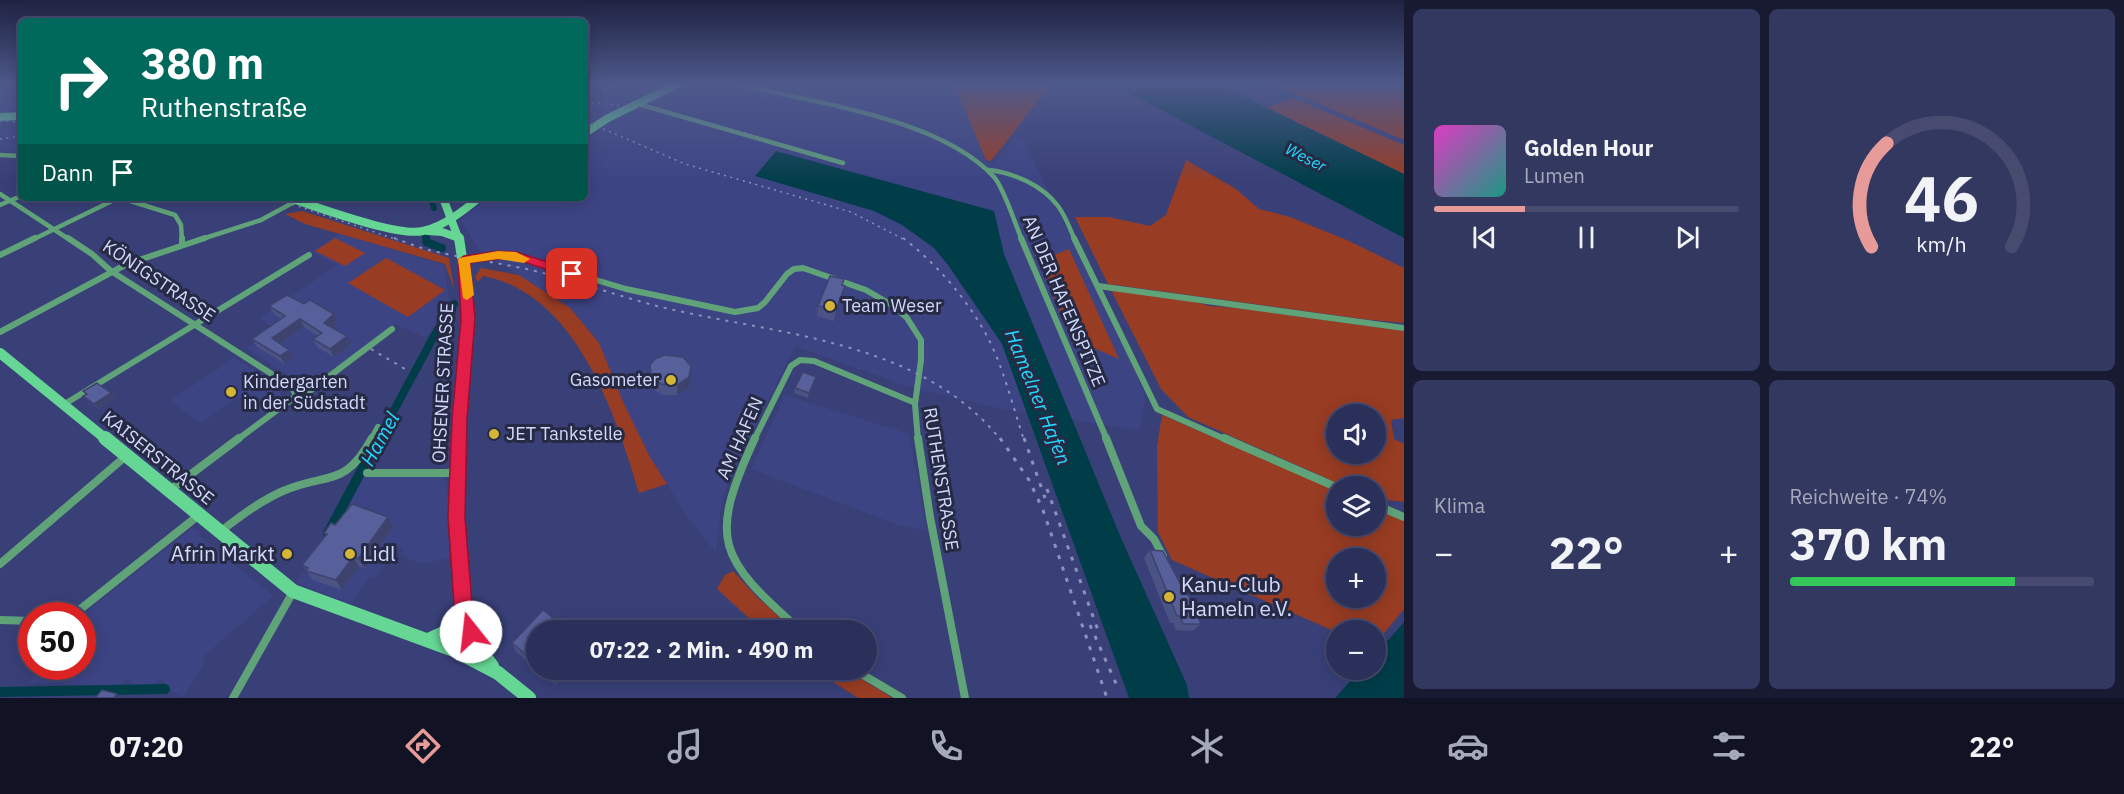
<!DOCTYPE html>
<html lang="de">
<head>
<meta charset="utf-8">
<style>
	:root { --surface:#2b305a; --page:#333860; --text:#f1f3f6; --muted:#a6a9bb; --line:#474b70; --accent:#e69b98 }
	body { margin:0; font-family:"IBM Plex Sans",sans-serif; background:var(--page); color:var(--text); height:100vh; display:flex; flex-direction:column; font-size:22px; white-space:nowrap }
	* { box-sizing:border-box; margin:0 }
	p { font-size:20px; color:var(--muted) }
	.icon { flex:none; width:33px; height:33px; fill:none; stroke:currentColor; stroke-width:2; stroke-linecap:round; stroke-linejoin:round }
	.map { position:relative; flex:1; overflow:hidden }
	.details { display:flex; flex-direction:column; gap:9px; padding:9px; background:#181a32; width:720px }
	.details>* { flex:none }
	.banner { position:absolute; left:18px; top:18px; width:570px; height:183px; border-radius:9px; box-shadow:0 3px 15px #0003,0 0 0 2px var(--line); background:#00695c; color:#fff; overflow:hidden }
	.buttons { position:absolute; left:1326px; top:404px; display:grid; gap:12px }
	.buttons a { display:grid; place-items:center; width:60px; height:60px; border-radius:50%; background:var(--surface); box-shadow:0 3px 15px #0003,0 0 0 2px var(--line); font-size:30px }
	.speed { position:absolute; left:18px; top:602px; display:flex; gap:12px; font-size:30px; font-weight:700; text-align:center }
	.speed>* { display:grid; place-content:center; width:78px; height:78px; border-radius:50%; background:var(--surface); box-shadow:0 3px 15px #0003,0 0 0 2px var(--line); line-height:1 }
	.speed .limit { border:9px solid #d22; background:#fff; color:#111 }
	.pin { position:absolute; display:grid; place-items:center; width:51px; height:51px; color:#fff; margin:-26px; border-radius:12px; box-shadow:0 3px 9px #0006 }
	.me { position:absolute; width:66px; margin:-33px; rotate:344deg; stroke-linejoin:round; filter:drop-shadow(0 0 4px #0008) }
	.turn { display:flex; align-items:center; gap:21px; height:126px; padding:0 24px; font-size:27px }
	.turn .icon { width:78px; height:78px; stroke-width:2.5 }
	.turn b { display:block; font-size:42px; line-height:51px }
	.then { display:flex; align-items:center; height:57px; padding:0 24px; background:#0003; gap:12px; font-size:22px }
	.big { font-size:45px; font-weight:800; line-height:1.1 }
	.details .widget { flex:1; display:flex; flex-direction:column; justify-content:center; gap:9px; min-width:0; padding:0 21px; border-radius:9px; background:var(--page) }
	.details .dial { align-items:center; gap:0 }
	.dial svg { height:156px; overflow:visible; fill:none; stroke:var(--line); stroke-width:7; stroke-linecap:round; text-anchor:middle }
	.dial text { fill:var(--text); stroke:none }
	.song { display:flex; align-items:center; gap:18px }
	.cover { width:72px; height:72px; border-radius:9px; background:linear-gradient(135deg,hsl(310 70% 55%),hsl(170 70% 35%)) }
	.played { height:6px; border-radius:3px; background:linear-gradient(90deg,var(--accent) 30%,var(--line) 30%) }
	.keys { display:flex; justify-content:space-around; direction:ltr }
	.heat { display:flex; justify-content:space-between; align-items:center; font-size:33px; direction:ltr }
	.charge { height:9px; border-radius:4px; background:linear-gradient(90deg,#34c759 74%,var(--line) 0) }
	.details .tiles { flex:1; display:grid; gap:9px; grid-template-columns:repeat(2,1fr) }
	.trip { position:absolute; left:526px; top:620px; width:351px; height:60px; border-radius:30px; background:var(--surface); box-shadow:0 3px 15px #0003,0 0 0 2px var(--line); font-weight:800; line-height:60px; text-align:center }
	.tabs { display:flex; height:96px; justify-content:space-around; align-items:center; background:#111324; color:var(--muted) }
	.tabs .icon { width:42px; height:42px }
	.tabs .on { color:var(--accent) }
	.tabs b { font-size:27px; color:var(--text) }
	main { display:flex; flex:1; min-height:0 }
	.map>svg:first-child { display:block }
	.built { fill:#3d4484 }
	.green { fill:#983c23; fill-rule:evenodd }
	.water { fill:#013d49 }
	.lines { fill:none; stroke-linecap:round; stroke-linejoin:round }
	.canal-far2 { stroke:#013d49; stroke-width:6 }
	.canal-far1 { stroke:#013d49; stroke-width:8 }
	.canal { stroke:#013d49; stroke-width:10 }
	.river { fill:#013d49; fill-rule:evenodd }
	.street-far2 { stroke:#60a379; stroke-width:4.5 }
	.street-far1 { stroke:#60a379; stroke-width:6 }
	.street { stroke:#60a379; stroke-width:8 }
	.secondary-far2 { stroke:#66d695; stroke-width:8 }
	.secondary-far1 { stroke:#66d695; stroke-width:10 }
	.secondary { stroke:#66d695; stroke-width:14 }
	.rail-far2 { stroke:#8b92be; stroke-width:1.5; stroke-dasharray:2 4.5; stroke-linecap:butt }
	.rail-far1 { stroke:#8b92be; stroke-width:2; stroke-dasharray:3 6; stroke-linecap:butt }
	.rail { stroke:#8b92be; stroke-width:3; stroke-dasharray:4 8; stroke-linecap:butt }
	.wall { fill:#4b5385 }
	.shaded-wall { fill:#3d436c }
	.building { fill:#57609b; stroke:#3d436c; stroke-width:1.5 }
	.route { fill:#e11d48; stroke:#92132f; stroke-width:1.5 }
	.slow { fill:#f59e0b }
	.poi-dot { fill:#d3b635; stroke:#262a44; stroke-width:2 }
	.labels { text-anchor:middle; stroke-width:6; stroke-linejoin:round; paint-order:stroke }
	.far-water-label { font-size:16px; font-style:italic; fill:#23dafe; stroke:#262a44 }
	.street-label { font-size:18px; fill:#d2d9fb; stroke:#262a44 }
	.poi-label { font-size:18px; fill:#d2d9fb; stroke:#262a44; text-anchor:start }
	.water-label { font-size:20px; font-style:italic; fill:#23dafe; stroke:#262a44 }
	.near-poi-label { font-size:21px; fill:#d2d9fb; stroke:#262a44; text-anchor:start }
</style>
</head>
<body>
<main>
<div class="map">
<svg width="1404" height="698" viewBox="0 0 1404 698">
	<rect width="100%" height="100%" fill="#394078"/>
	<!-- built -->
	<g class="built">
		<path d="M0 84H21V111L0 113Z"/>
		<path d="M585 84H954L987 162 992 165 1017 137 1023 139 1134 367 1145 399 1140 430 998 408 906 386 795 346 727 485 721 507 716 553 687 516 650 457 624 404 599 343 570 308 478 249 461 220 488 198H585Z"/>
		<path d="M0 120 21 121V152L0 151Z"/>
		<path d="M340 234 444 265 449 300 426 338 395 324 307 388 246 348 275 329 260 318 337 265 311 251Z"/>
		<path d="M234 358 264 376 279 390 281 394 279 399 263 413 239 396 201 423 170 401Z"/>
		<path d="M785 395 909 434 927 531 899 525 751 469Z"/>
		<path d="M362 475H446L453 557 422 564 400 555 404 548 397 546 375 578 370 577 351 604 295 582 316 559Z"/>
		<path d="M192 529 201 532 198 535 273 596 204 656 205 661 183 698 170 690 162 679 148 688H132V681L128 678 116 686 29 683 39 666H82V615Z"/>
	</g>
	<!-- green -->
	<g class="green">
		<path d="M954 84H1037L1049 87 991 161 986 160Z"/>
		<path d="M1272 84H1404V140Z"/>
		<path d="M1293 98 1404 145V174L1267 108Z"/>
		<path d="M1186 160 1236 189 1259 209 1290 217 1349 241 1404 268V323L1362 319 1108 284 1075 217H1109L1150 226 1166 215Z"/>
		<path d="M302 211 449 258 454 289 445 264 305 224 285 214Z"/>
		<path d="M335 238 365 253 345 266 315 251Z"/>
		<path d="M1069 249 1119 359 1071 338 1039 261Z"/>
		<path d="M386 258 445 290 408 317 348 283Z"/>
		<path d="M481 268 519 275 570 308 599 343 624 404 650 457 667 484 639 493C616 415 576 293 483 276L479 281 476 280V275Z"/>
		<path d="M1111 290 1196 302 1210 306 1237 308 1404 331V418L1391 420 1394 439 1404 444V502L1376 499V486H1344L1188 417 1161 389ZM1336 414H1376V453H1336Z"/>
		<path d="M1162 415 1336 490V525H1376V507L1404 520V609L1376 643V630H1336V632L1172 560 1158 532 1157 446ZM1336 558H1376V597H1336Z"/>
		<path d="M733 571 756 596 794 630H762L717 589 725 575Z"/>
		<path d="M825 669H844L893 698H858L821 674Z"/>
	</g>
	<!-- water -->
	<g class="water">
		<path d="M1119 84H1218L1404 174V238L1127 92Z"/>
		<path d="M776 151 994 211 1004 254 1121 538 1187 685 1189 698H1129L1002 344 948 265 934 248 902 225 874 211 755 176Z"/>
		<path d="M1404 622V698H1335L1361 669H1376V654Z"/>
	</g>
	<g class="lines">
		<!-- canal-far2 -->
		<g class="canal-far2">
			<path d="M431 198 434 208"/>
			<path d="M426 235V240"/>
		</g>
		<!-- canal-far1 -->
		<g class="canal-far1">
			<path d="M426 238V242L442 248"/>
			<path d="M378 440 434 336 454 304"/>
		</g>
		<!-- canal -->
		<g class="canal">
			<path d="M328 533 379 438"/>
			<path d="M0 692 165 689"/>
		</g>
		<!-- river -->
		<path class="river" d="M1111 84H1125L1144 92 1139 95Z"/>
		<!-- street-far2 -->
		<g class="street-far2">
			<path d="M738 84C814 103 940 118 994 177 1004 188 1015 224 1022 240"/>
			<path d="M638 104 843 163"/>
			<path d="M0 155 21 156"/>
			<path d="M989 170C1014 173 1042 185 1058 206 1065 215 1070 229 1075 240"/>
			<path d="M0 194 70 240"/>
			<path d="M121 198 175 215 181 225 182 240"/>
			<path d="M0 205 21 196"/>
			<path d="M32 240 118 198"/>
			<path d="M199 240 261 220 296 201"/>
		</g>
		<!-- street-far1 -->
		<g class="street-far1">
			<path d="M68 238 92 254 111 271 292 387 296 396"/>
			<path d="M1021 238 1107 440"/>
			<path d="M1074 238 1157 409 1227 440"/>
			<path d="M182 244V238"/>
			<path d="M0 255 35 238"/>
			<path d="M464 260 498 255 516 256 626 289 735 312 758 308 765 302 787 274 794 269 803 268 866 290 895 307 907 318 921 340V360L915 404 918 440"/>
			<path d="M1098 286 1404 328"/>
			<path d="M0 332 127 264 205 238"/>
			<path d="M63 405 309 255"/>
			<path d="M237 440 296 396 307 393 392 329"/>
			<path d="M371 440 378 427"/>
			<path d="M754 440 791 366 800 360 814 361 913 402"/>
		</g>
		<!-- street -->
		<g class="street">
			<path d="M755 438C707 541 719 558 800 630"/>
			<path d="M918 438 930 517 965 698"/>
			<path d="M1106 438 1141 526 1154 539 1163 556"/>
			<path d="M1224 438 1336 487"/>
			<path d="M367 473H448L457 470"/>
			<path d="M170 490 239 438"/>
			<path d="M1376 505 1404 517"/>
			<path d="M220 532C240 516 260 501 283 491 328 472 345 488 372 438"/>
			<path d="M0 564 126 456"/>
			<path d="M73 615 199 515"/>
			<path d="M0 620 32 621"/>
			<path d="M853 669 902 698"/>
			<path d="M233 698 293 592"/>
		</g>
		<!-- secondary-far2 -->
		<g class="secondary-far2">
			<path d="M0 117 21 116"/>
			<path d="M585 133 608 118 678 84"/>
			<path d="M289 198C318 207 397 237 423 231 444 226 463 211 479 198"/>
			<path d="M443 198 459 240"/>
			<path d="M428 231 442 232 459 238"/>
		</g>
		<!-- secondary-far1 -->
		<g class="secondary-far1">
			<path d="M459 238 468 298 459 440"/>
			<path d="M0 353 107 440"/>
		</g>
		<!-- secondary -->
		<g class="secondary">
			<path d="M105 438 293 591 456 651 498 673 529 698"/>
			<path d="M459 438C456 491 452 597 476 643 480 651 487 659 492 666"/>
			<path d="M428 640 450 630 464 610"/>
		</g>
		<!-- rail-far2 -->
		<g class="rail-far2">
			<path d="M585 96 621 84"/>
			<path d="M585 102 656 109 759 137"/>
			<path d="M0 121 21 122"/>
			<path d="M585 121 685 164 851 212 905 240"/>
			<path d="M0 139 21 136"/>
			<path d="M274 198 398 240"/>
		</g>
		<!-- rail-far1 -->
		<g class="rail-far1">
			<path d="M394 238C408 243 422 249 437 252 468 259 500 263 531 270 573 280 615 295 657 306 774 335 919 338 1001 440"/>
			<path d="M903 238C937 264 969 301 989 340 1003 367 1014 410 1024 440"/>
			<path d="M371 349 405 369"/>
		</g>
		<!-- rail -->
		<g class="rail">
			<path d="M1000 438 1029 480 1043 510 1107 698"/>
			<path d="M1024 438 1045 498"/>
			<path d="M1047 489 1099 633"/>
			<path d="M1090 625 1118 688"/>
		</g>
	</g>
	<!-- wall -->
	<g class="wall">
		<path d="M843 285V296L834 321 817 316 818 306Z"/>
		<path d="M304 304 338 322 332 327 351 344 334 357 317 347 313 339 318 336 304 327 280 344 289 350 294 358 285 364 257 347 252 339 281 319 274 314 269 306Z"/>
		<path d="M650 365 691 377 689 388 677 395H662L651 387Z"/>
		<path d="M815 382 808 398 794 393 795 388Z"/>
		<path d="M83 391 111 393 115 398 99 409 88 401 83 396 86 394Z"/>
		<path d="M335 525 393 527 365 568 359 566 342 590 313 580 302 565 326 536 324 533Z"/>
		<path d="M1150 550 1201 624 1193 631 1176 630 1173 623H1170L1144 558Z"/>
		<path d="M537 630V669H569L556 685 516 652 512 643Z"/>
	</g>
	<!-- shaded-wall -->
	<g class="shaded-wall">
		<path d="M845 286 843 296 834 321 836 310Z"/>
		<path d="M334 314 338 322 328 331 324 323Z"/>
		<path d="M300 319 304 327 276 346 272 338Z"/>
		<path d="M347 336 351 344 334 357 330 349Z"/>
		<path d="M289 350 294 358 285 364 280 356Z"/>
		<path d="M691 366V377L689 388 677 395V385Z"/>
		<path d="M816 377 815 382 808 398 809 393Z"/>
		<path d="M111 393 115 398 99 409 94 404Z"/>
		<path d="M388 517 393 527 365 568 358 559Z"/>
		<path d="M353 557 359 566 342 590 336 580Z"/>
		<path d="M559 669H569L556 685 553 677Z"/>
		<path d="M117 694 123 698H114Z"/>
	</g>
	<!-- building -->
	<g class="building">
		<path d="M830 276 844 279 842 285 845 286 836 310 818 306Z"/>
		<path d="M287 295 304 304 310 300 334 314 324 323 347 336 330 349 313 339 322 333 300 319 272 338 289 350 280 356 252 339 285 316 269 306Z"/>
		<path d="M664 355 683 357 691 366 689 377 677 385 661 384 651 376 650 365 655 359Z"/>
		<path d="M803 372 816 377 809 393 795 388Z"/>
		<path d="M97 383 111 393 94 404 83 396 87 394 83 391Z"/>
		<path d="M352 504 388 517 358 559 353 557 336 580 306 571 308 568 302 565 327 534 324 533 331 523 335 525Z"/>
		<path d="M1150 550 1163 551 1185 593 1189 596 1201 624H1183L1180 616H1177Z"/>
		<path d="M543 610 568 630H537V664L512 643Z"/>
		<path d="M543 669H559L553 677Z"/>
		<path d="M102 690 117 694 114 698H95Z"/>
	</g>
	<!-- sky -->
	<linearGradient id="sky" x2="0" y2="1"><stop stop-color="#1f2342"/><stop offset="0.46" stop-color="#4e598b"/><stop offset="1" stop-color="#4e598b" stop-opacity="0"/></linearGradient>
	<rect width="1404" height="182" fill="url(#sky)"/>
	<!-- route -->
	<path class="route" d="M498 251 516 252 576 271 578 274 572 278 515 259H498L470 263 475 319 467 419 465 517 472 604 481 632 478 638 471 641 465 638 454 604 448 517 452 419 461 319 458 260 464 256Z"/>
	<!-- slow -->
	<path class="slow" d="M498 251 516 252 530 259 524 263 498 259 470 263 474 295 467 300 463 298 458 260 459 258Z"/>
	<!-- markers -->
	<g class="poi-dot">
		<circle cx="830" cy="306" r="6"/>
		<circle cx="671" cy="380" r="6"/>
		<circle cx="231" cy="392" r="6"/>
		<circle cx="494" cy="434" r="6"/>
		<circle cx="287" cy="554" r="6"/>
		<circle cx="350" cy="554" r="6"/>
		<circle cx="1169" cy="597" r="6"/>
	</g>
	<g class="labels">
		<!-- far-water labels -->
		<g class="far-water-label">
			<text transform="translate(1306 157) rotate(27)" y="6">Weser</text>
		</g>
		<!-- street labels -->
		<g class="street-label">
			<text transform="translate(159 281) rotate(34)" y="6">KÖNIGSTRASSE</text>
			<text transform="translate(1064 301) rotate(67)" y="6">AN DER HAFENSPITZE</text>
			<text transform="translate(443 383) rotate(-87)" y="6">OHSENER STRASSE</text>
			<text transform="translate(740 438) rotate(-66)" y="6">AM HAFEN</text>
			<text transform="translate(158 458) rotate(39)" y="6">KAISERSTRASSE</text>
			<text transform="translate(941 479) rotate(81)" y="6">RUTHENSTRASSE</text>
		</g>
		<!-- poi labels -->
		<g class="poi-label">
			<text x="842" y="312">Team Weser</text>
			<text x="659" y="386" text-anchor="end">Gasometer</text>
			<text x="243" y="388">Kindergarten<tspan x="243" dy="21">in der Südstadt</tspan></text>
			<text x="506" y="440">JET Tankstelle</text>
		</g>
		<!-- water labels -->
		<g class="water-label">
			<text transform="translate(1038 397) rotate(68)" y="7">Hamelner Hafen</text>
			<text transform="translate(380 439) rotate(-61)" y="7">Hamel</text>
		</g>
		<!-- near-poi labels -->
		<g class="near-poi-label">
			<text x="275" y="561" text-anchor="end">Afrin Markt</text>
			<text x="362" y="561">Lidl</text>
			<text x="1181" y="592">Kanu-Club<tspan x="1181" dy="24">Hameln e.V.</tspan></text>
		</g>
	</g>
</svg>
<div class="buttons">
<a><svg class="icon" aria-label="sound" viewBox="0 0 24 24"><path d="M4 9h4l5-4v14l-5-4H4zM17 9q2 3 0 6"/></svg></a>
<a><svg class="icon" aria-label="layers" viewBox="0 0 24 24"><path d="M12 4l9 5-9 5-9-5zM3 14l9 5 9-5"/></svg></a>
<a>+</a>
<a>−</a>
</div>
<div class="speed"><div class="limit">50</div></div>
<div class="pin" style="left:572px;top:274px;background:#d93025"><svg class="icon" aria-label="arrive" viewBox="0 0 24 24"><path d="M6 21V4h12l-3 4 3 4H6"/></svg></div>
<svg class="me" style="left:471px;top:632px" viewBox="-20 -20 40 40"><circle r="19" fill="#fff"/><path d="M0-13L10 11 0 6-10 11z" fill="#e11d48"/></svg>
<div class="trip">07:22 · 2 Min. · 490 m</div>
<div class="banner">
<div class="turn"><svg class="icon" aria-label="right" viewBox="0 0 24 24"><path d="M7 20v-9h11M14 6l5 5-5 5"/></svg><div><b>380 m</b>Ruthenstraße</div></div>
<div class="then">Dann<svg class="icon" aria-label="arrive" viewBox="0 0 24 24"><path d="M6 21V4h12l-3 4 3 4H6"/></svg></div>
</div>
</div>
<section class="details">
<div class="tiles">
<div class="widget">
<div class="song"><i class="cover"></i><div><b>Golden Hour</b><p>Lumen</p></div></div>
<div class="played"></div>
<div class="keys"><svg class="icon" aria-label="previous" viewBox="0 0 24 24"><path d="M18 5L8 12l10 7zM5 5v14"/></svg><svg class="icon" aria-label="pause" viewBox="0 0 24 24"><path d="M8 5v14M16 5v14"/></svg><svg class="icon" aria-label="next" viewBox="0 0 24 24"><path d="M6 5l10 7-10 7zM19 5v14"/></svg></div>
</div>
<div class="widget dial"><svg viewBox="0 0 100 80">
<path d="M14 69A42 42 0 1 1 86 69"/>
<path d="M14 69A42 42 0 0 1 22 16" stroke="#e69b98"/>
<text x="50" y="56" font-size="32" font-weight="700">46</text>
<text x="50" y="72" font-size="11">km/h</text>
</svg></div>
<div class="widget"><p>Klima</p>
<div class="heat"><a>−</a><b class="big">22°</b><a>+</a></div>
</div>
<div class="widget"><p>Reichweite · 74%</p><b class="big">370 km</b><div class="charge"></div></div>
</div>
</section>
</main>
<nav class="tabs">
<b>07:20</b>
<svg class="icon on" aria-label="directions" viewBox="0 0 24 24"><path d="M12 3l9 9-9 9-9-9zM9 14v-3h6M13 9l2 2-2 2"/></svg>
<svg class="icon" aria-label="music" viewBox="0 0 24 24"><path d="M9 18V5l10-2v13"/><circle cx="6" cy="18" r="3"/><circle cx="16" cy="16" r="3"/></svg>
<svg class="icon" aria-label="phone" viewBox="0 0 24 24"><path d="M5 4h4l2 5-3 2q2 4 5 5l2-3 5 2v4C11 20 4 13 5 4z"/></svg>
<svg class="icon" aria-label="climate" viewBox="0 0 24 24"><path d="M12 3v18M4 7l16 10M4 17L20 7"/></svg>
<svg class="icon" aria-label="car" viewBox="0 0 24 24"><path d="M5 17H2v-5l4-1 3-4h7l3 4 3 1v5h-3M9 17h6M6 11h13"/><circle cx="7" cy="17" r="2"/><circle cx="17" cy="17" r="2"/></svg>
<svg class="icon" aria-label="filters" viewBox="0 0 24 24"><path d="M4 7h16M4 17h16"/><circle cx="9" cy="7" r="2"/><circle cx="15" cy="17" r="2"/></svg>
<b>22°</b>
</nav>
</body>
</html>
